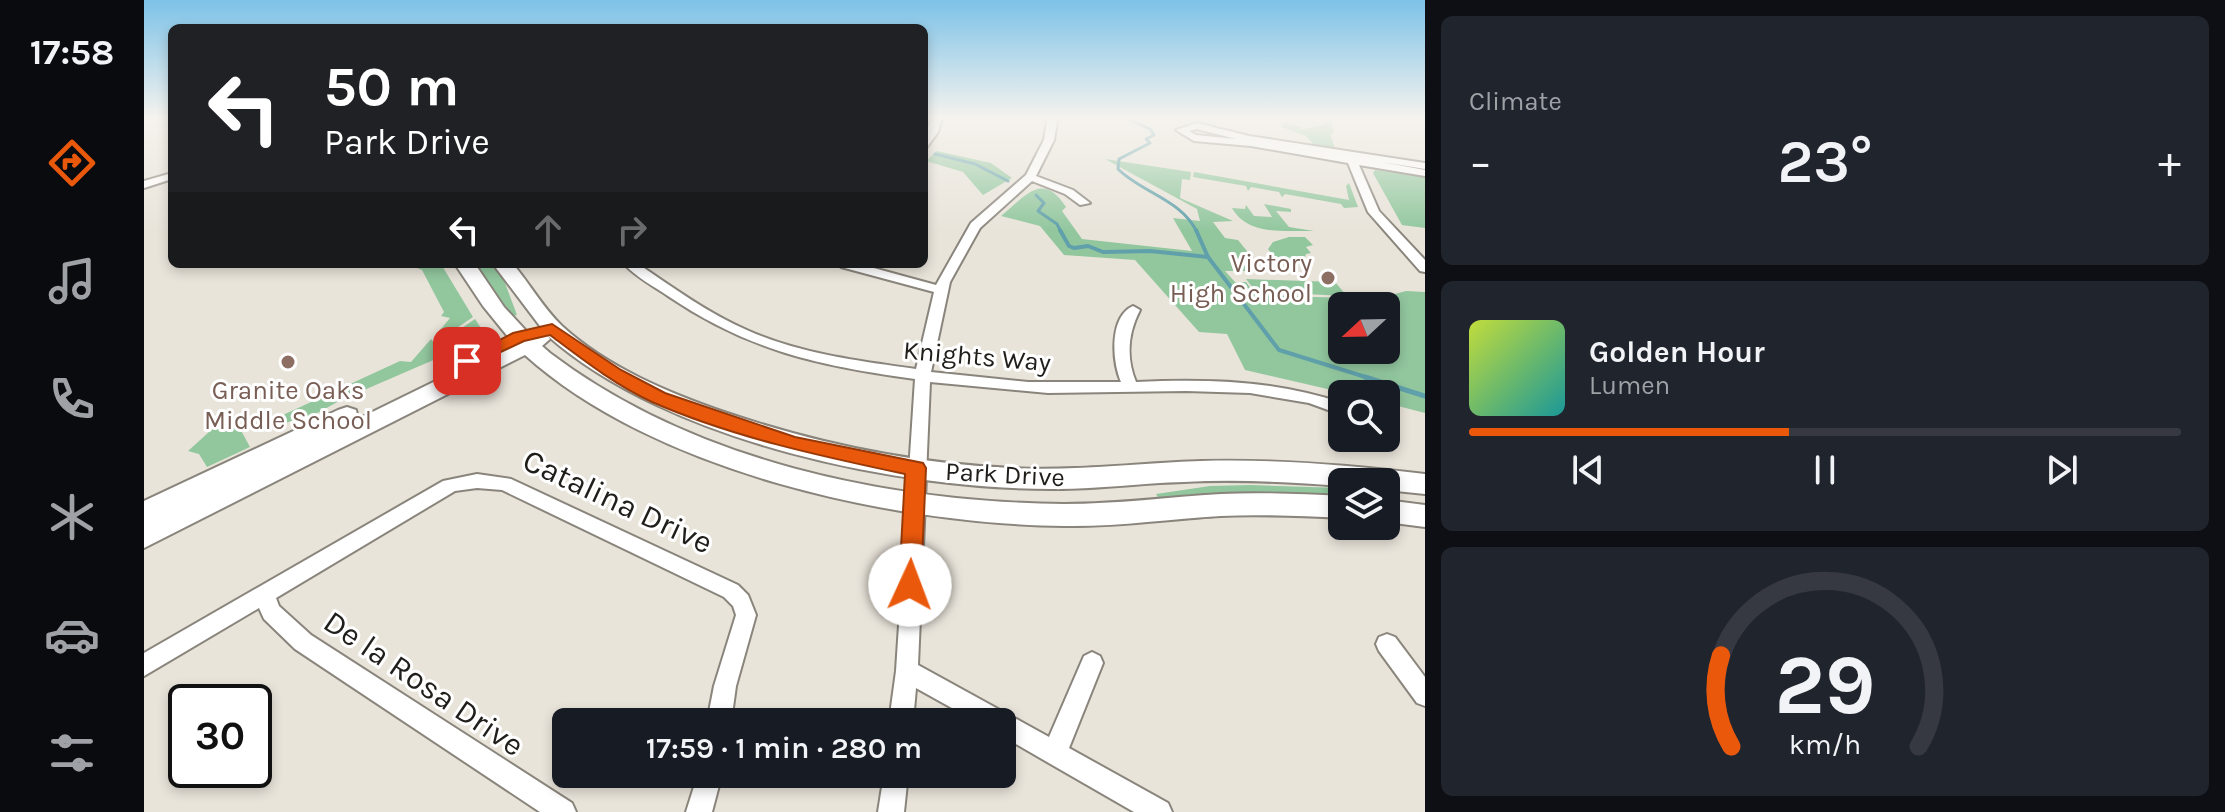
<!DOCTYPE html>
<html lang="en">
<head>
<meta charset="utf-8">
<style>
	:root { --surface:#171b24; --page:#20242c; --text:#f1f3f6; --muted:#9ea1a6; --line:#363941; --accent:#ea580c }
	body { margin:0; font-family:Karla,sans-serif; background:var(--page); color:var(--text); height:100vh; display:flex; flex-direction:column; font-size:30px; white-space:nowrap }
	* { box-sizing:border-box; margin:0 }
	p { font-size:26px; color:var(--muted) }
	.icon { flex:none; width:44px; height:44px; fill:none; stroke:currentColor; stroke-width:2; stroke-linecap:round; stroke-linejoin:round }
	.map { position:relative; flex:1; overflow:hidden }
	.panel { display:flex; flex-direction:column; gap:16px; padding:16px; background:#0d0f14; width:800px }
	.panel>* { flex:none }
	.banner { position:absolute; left:24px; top:24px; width:760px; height:244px; border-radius:12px; box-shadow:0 4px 12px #0003; background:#202124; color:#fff; overflow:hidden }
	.needle { width:52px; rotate:248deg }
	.controls { position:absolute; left:1184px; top:292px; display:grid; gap:16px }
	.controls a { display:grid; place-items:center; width:72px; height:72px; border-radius:12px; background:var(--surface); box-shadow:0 4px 12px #0003; font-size:40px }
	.speed { position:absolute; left:24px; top:684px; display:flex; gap:16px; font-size:40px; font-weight:700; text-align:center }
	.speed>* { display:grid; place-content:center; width:104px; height:104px; border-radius:50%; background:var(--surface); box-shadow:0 4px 12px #0003; line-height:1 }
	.speed .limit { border:4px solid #111; border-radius:12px; background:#fff; color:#111 }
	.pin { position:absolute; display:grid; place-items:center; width:68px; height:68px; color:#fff; margin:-34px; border-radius:16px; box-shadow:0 4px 12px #0006 }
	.me { position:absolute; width:88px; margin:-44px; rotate:2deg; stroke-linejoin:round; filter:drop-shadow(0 0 6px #0008) }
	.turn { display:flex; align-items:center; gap:28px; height:168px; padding:0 24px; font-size:36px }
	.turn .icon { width:104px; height:104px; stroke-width:2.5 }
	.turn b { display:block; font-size:56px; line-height:68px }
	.lanes { display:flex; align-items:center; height:76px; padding:0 24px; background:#0003; justify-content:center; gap:40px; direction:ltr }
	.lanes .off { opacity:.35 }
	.big { font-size:60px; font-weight:600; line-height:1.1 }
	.panel .widget { flex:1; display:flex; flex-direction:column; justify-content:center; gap:12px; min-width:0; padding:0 28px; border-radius:12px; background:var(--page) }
	.panel .dial { align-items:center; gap:0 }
	.dial svg { height:208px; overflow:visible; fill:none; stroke:var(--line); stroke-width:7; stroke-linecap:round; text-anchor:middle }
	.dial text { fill:var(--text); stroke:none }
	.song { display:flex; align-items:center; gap:24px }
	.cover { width:96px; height:96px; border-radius:12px; background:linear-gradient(135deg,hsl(70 70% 55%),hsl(180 70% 35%)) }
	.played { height:8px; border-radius:4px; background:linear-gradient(90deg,var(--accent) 45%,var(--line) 45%) }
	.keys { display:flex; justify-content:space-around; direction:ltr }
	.heat { display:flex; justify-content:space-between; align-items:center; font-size:44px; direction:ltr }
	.trip { position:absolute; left:408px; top:708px; width:464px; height:80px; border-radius:12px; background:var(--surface); box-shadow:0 4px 12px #0003; font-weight:600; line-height:80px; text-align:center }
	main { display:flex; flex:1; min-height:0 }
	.tabs { display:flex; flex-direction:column; width:144px; justify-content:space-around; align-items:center; background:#090b0e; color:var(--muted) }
	.tabs .icon { width:56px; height:56px }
	.tabs .active { color:var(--accent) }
	.tabs b { font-size:36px; color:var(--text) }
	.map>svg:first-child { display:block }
	.green { fill:#92c79e; fill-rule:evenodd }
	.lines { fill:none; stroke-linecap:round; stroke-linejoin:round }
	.stream-far2 { stroke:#60a0aa; stroke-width:3 }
	.stream-far1 { stroke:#60a0aa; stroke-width:4 }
	.stream { stroke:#60a0aa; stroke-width:5 }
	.street-casing { stroke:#8a857c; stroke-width:4 }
	.secondary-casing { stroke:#8a857c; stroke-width:4 }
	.street { fill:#fff; fill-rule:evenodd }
	.secondary { fill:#fff; fill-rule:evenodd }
	.route { fill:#ea580c; stroke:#983908; stroke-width:2 }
	.education-dot { fill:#8d6e63; stroke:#fff; stroke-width:3 }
	.labels { text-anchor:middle; stroke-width:6; stroke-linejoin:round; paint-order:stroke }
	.education-label { font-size:26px; fill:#785e54; stroke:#fff; text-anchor:end }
	.street-label { font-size:26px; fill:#201e1a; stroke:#fff }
	.near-street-label { font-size:32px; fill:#201e1a; stroke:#fff }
</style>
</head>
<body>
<main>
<nav class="tabs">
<b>17:58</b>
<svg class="icon active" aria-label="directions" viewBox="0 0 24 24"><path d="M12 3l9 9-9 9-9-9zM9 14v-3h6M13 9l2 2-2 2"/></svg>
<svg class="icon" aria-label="music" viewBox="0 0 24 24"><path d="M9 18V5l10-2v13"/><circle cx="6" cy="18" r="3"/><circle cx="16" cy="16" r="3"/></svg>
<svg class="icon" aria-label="phone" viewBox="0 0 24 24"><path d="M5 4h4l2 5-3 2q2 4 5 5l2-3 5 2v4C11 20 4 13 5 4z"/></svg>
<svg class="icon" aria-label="climate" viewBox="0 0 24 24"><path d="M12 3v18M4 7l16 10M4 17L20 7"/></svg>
<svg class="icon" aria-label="car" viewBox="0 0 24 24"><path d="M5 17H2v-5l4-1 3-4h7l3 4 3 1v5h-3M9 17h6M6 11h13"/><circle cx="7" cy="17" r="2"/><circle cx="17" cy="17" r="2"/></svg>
<svg class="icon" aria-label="filters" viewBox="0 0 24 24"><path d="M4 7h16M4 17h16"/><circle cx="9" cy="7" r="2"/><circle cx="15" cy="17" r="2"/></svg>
</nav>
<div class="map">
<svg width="1281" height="812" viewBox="0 0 1281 812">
	<rect width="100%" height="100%" fill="#e9e4da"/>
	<!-- green -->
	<g class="green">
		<path d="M1181 117H1186L1190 133 1186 134 1191 148 1172 147 1162 136 1137 127 1142 122 1158 127 1156 130 1181 124Z"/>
		<path d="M793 151 847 163 868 178 839 195 819 172 782 161Z"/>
		<path d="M961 159 1047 172 1046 180 1038 179 1036 198 1089 221 1069 222 1081 238 1094 240 1108 257H1103L1111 271H1081L1091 282H1102L1112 295 1232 299 1262 291 1281 292V413L1242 403V394H1205L1101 370 1083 334 1055 332 991 260 920 255 896 226 857 216C881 197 898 170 922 207L918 211 938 239 1048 251 1029 218 1056 221 1053 209ZM1242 306V350H1198V306Z"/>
		<path d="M1231 170 1281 177V228L1258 225 1229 173Z"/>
		<path d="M1050 172 1205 200 1202 186 1205 183 1214 207 1200 208 1197 204 1141 194 1138 197 1135 192 1107 187 1104 191 1102 186 1049 177Z"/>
		<path d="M1120 204 1147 209V212L1132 211 1145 227 1170 231C1145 230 1104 237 1088 208L1101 209 1102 205 1110 216 1128 217Z"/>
		<path d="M1145 237H1161L1169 245 1162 247 1167 253 1162 254 1160 260H1132L1124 249 1129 242Z"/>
		<path d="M263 264H297L329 317 304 334 291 336 306 318 297 316 300 312 278 270Z"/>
		<path d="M330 264H348L361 283 373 315 368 316Z"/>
		<path d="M1102 279 1191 282 1203 296 1112 292Z"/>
		<path d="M331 319 337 328 326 347 307 353 300 340Z"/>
		<path d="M287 339 301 355 197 400 150 426 147 421 142 423 138 416 141 414 256 361 267 362Z"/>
		<path d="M87 412 106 447 63 467 55 454 44 451Z"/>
		<path d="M1107 485 1198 488V496L1119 493 1015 499 1012 494 1066 486Z"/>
	</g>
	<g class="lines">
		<!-- stream-far2 -->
		<g class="stream-far2">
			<path d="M980 117 1006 129 1010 135 1002 139 1006 143 975 159 974 169C998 193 1037 199 1053 232"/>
			<path d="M791 154 831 164 864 181"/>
			<path d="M892 195 900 203 894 211 913 224 917 232"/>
		</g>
		<!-- stream-far1 -->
		<g class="stream-far1">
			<path d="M916 230 925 246 930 248 944 246 959 252 1006 251 1064 257"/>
			<path d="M1052 230 1064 257 1135 350 1228 379"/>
		</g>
		<!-- stream -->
		<path class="stream" d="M1221 377 1281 396"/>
		<defs>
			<g id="street">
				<path d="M788 117H798L794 132 783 147 780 148V138Z"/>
				<path d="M900 117H910L913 122 910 140 892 176 929 190 946 203 936 205 921 194 888 181 836 228 806 282 787 372 884 382H977C968 361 965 317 989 306L996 310C984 333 982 358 992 382 1063 379 1130 380 1198 403V415L1165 403 1106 393 1042 391 904 393 786 382 774 665 905 737 940 656 948 652 956 656 959 663 925 748 1024 803 1028 812H990L858 736V722H833L772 688 769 722H745L752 671 771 379C676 366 605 351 524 296 509 286 492 277 480 264H494C530 288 565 314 605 331 658 354 715 361 772 369L790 292 697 267 695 264H715L792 285 827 223 882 175 900 140 903 122Z"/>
				<path d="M1053 123 1105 136 1281 163V169L1238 162 1281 170V176L1215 165 1235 211 1281 260V272L1276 271 1224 212 1204 163 1107 146 1050 141 1032 130ZM1053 129 1092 139 1052 135 1045 131Z"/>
				<path d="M28 173V179L0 188V181Z"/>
				<path d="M333 474 367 479 594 585 604 595 612 615 592 686 587 722H563L570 686 592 615 589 606 580 597 358 490 333 488 311 491 132 598 135 606 167 635 428 803 432 812H396L151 649 120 619 115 608 0 676V653L299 481Z"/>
				<path d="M1243 634 1251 637 1281 677V706L1273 703 1235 651 1232 644 1235 637Z"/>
				<path d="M554 774H578L568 812H542Z"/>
				<path d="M740 774H764L760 812H734Z"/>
			</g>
			<g id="secondary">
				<path d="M311 264H331L360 307 386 335 402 334 349 264H369C386 284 399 308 418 326 464 368 525 393 583 413 675 444 772 464 869 468 932 471 994 463 1057 461 1132 459 1206 465 1281 474V494L1242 490V482H1198V486C1145 482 1093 479 1040 482 998 483 955 489 913 489 756 490 524 442 404 336L406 339 398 346 406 353C550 462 744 502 920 504 973 504 1025 497 1077 494 1117 492 1158 494 1198 496V518C1158 516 1117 514 1077 516 1025 519 972 527 920 526 749 524 511 472 381 355L0 548V501L194 410 203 407 212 410 214 419 369 343 339 306Z"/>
				<path d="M1242 500 1281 505V527L1242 522Z"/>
			</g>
		</defs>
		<!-- street casing -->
		<use href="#street" class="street-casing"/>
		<!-- secondary casing -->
		<use href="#secondary" class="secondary-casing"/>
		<!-- street -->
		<use href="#street" class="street"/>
		<!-- secondary -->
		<use href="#secondary" class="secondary"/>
	</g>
	<!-- sky -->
	<linearGradient id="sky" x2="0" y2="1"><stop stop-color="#7dc2e8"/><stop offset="0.51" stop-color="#f5f3ee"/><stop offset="1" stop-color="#f5f3ee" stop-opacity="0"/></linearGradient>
	<rect width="1281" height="231" fill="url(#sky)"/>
	<!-- route -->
	<path class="route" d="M408 324 477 370 521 393 651 437 779 463 782 468 777 585 774 592 766 595 758 592 755 585 761 474C676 456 588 437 508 402 471 385 438 359 406 335L380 341 329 365 323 366 315 361 369 333Z"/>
	<!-- markers -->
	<g class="education-dot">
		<circle cx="1184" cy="278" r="8"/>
		<circle cx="144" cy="362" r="8"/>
	</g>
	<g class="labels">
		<!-- education labels -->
		<g class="education-label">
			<text x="1168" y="272">Victory<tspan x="1168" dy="30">High School</tspan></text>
			<text x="144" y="399" text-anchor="middle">Granite Oaks<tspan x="144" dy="30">Middle School</tspan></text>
		</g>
		<!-- street labels -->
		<g class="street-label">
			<text transform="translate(833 356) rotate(5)" y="9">Knights Way</text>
			<text transform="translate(861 474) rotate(3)" y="9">Park Drive</text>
		</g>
		<!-- near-street labels -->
		<g class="near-street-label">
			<text transform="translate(474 501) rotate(25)" y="11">Catalina Drive</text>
			<text transform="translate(280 683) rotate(34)" y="11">De la Rosa Drive</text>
		</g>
	</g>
</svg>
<div class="controls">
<a><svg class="needle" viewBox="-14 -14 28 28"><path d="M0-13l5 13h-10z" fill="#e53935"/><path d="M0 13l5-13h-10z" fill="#9ea1a6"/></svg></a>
<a><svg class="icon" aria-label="search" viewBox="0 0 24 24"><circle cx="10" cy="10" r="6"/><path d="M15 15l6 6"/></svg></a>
<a><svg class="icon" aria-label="layers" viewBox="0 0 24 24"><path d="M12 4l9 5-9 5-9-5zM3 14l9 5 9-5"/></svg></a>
</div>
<div class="speed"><div class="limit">30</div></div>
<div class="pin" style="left:323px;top:361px;background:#d93025"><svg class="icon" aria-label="arrive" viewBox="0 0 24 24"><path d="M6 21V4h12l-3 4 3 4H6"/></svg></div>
<svg class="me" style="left:766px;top:585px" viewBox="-20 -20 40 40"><circle r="19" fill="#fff"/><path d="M0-13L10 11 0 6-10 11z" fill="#ea580c"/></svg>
<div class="trip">17:59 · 1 min · 280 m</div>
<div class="banner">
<div class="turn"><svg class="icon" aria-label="left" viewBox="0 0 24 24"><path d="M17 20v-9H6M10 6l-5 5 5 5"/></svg><div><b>50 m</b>Park Drive</div></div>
<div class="lanes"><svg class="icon" aria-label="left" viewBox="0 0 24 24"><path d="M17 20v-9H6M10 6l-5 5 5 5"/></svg><svg class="icon off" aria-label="ahead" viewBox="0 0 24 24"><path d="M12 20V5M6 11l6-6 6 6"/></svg><svg class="icon off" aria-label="right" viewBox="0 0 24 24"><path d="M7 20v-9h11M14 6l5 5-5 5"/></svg></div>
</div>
</div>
<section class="panel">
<div class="widget"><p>Climate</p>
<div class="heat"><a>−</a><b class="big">23°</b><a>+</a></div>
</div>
<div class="widget">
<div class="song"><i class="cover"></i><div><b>Golden Hour</b><p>Lumen</p></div></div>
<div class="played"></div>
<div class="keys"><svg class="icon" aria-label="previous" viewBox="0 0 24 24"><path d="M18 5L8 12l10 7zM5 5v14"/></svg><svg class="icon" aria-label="pause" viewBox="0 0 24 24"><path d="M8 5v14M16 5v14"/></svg><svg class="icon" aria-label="next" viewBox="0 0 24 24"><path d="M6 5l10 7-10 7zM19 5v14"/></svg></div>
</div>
<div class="widget dial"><svg viewBox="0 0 100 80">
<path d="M14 69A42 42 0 1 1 86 69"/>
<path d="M14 69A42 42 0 0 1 10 34" stroke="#ea580c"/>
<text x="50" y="56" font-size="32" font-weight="700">29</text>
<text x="50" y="72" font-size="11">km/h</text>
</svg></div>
</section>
</main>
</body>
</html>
